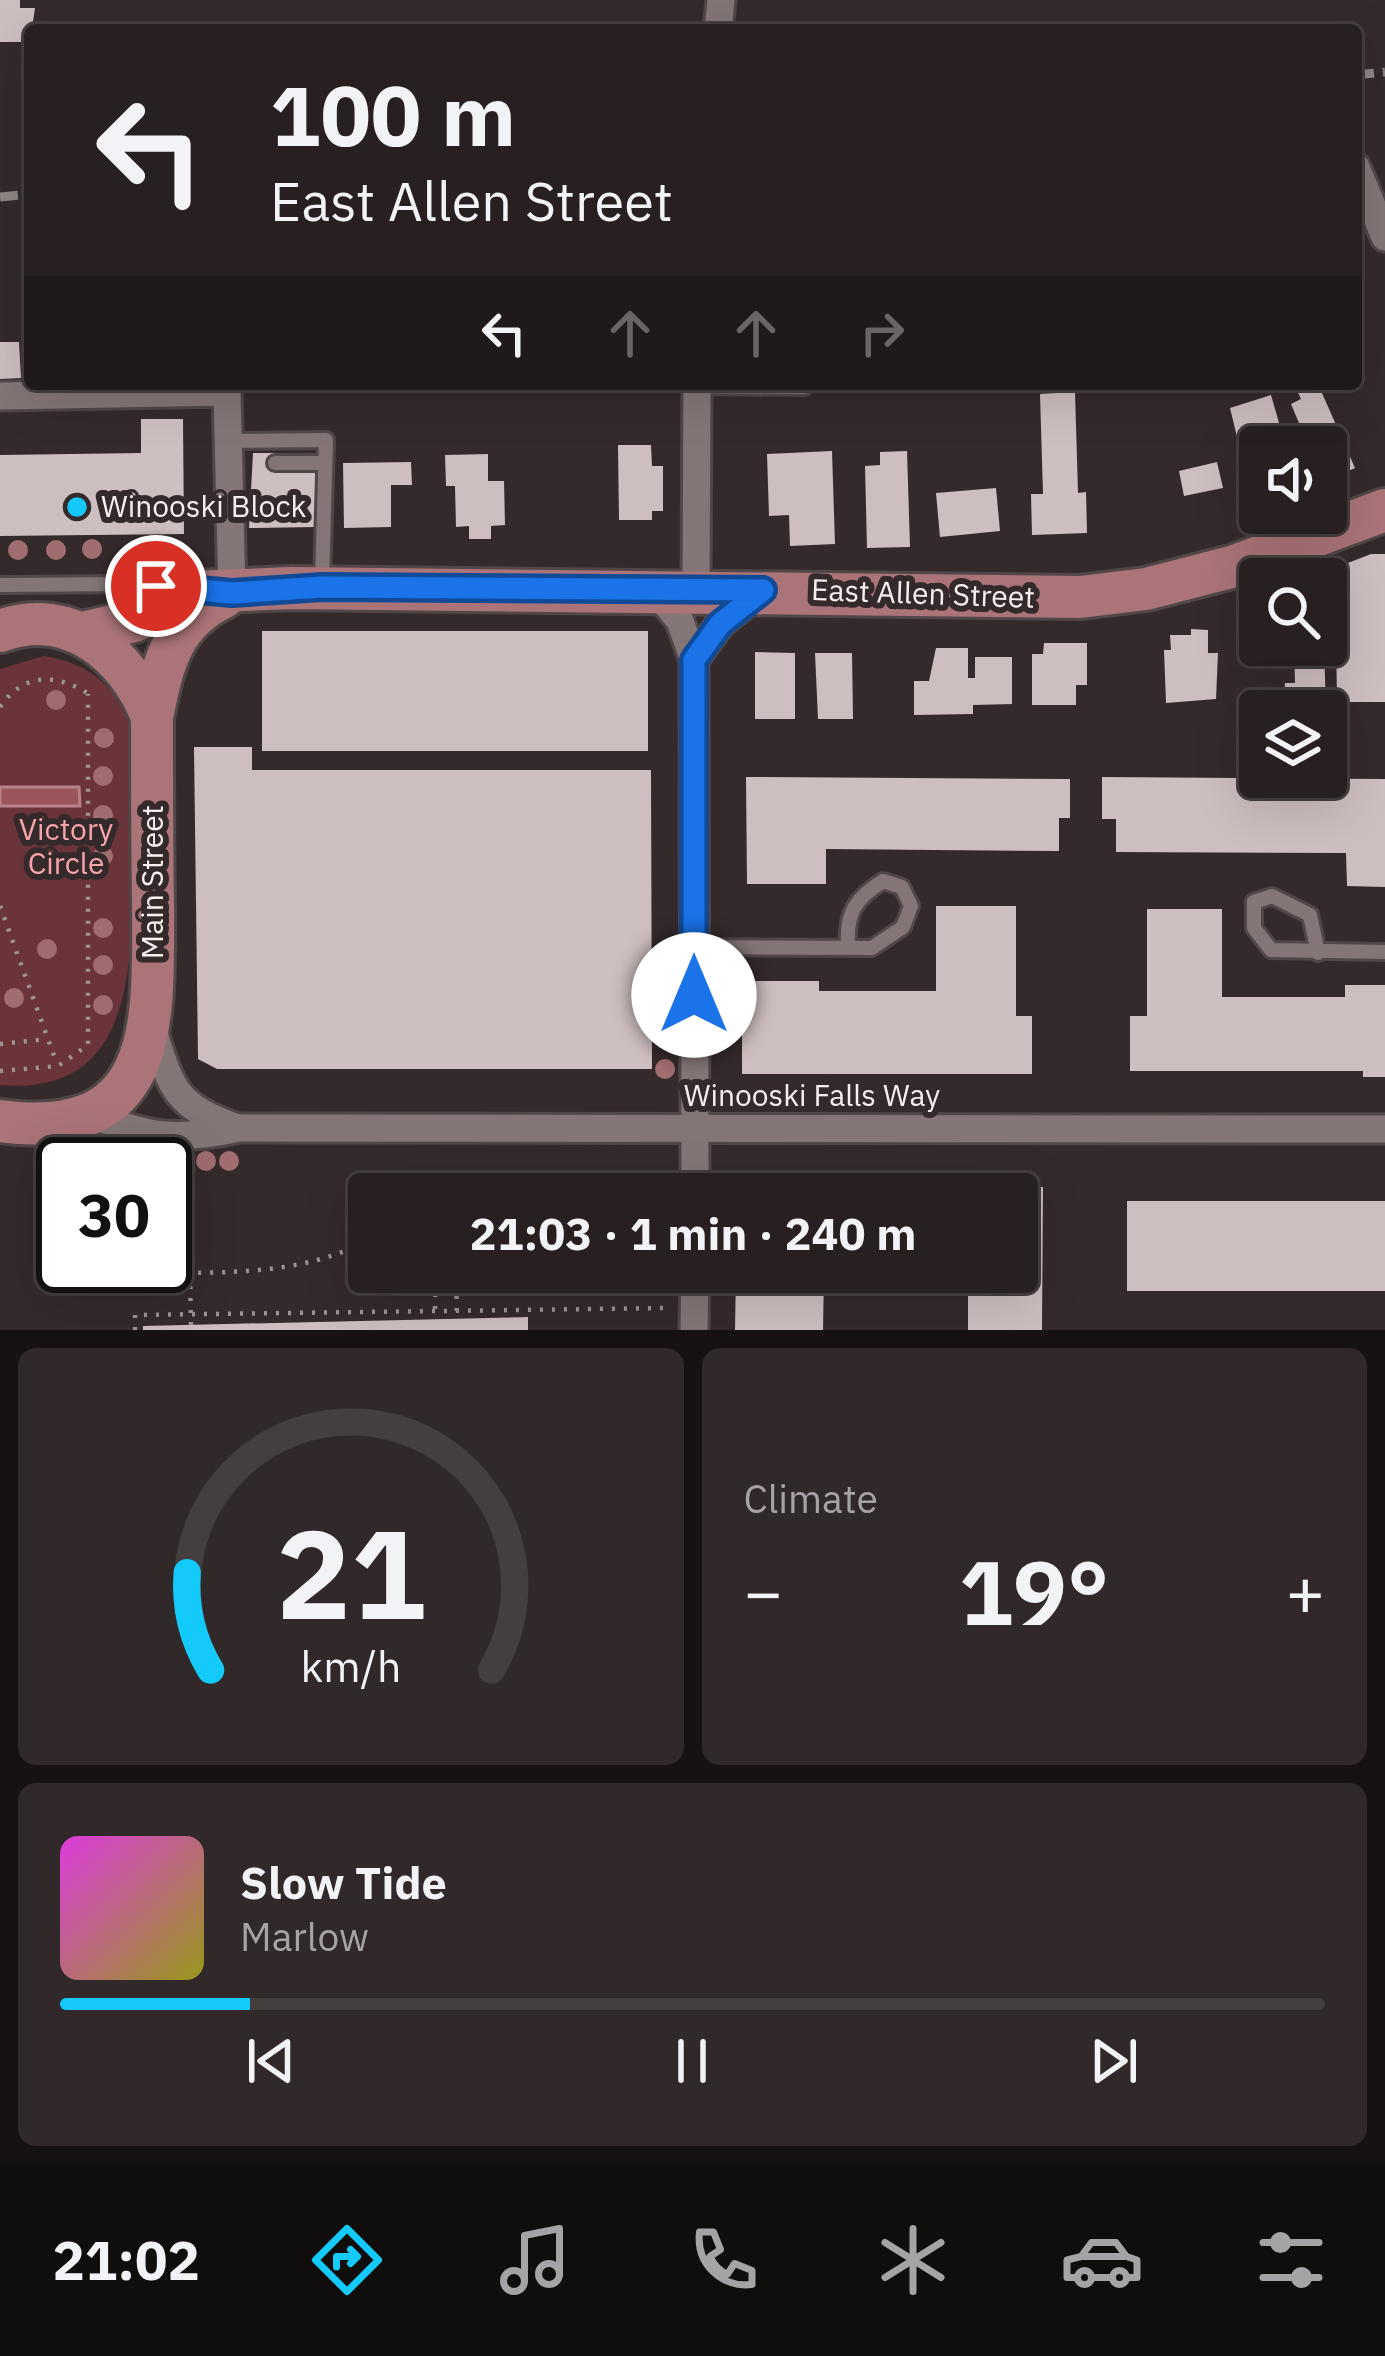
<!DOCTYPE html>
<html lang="en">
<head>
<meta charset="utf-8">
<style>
	:root { --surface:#282020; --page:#302829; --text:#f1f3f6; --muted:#a5a3a5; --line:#443e3e; --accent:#14cafb }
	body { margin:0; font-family:"IBM Plex Sans",sans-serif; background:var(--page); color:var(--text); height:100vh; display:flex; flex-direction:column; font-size:45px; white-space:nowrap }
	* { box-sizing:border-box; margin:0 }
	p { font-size:39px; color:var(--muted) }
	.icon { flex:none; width:66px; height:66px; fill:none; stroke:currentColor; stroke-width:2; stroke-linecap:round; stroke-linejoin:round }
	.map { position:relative; height:1330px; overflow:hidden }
	.details { display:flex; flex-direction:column; gap:18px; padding:18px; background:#161212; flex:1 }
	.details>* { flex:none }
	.top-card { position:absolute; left:24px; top:24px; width:1338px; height:366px; border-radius:12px; box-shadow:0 12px 48px #0002,0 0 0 3px var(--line); background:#282020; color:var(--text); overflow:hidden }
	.buttons { position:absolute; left:1239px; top:426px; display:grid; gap:24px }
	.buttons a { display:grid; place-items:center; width:108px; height:108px; border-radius:12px; background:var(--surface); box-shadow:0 12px 48px #0002,0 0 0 3px var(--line); font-size:60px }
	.speed { position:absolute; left:36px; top:1137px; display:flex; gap:24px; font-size:60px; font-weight:700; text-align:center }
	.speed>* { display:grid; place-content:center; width:156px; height:156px; border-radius:50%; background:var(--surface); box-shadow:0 12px 48px #0002,0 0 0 3px var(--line); line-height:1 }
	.speed .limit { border:6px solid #111; border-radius:18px; background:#fff; color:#111 }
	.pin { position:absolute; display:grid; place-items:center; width:102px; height:102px; color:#fff; margin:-51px; border:6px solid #fff; border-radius:50%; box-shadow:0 3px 12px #0007 }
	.me { position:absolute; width:132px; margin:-66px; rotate:0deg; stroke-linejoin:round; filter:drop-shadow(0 0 9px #0008) }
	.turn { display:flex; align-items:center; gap:42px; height:252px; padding:0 48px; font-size:54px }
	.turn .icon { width:156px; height:156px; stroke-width:2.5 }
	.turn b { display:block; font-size:84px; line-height:102px }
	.lanes { display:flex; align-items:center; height:114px; padding:0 48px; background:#0003; justify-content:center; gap:60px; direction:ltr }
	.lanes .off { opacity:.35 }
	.big { font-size:90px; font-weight:700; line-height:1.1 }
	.details .card { flex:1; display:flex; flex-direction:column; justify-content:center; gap:18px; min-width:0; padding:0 42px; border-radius:18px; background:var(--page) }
	.details .dial { align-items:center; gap:0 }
	.dial svg { height:312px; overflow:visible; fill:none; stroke:var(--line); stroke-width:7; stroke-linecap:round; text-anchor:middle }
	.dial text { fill:var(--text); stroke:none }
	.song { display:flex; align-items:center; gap:36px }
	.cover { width:144px; height:144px; border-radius:18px; background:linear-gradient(135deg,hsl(300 70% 55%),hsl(60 70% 35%)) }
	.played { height:12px; border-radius:6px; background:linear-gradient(90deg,var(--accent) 15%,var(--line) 15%) }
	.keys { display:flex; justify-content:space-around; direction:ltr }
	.heat { display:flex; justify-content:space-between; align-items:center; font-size:66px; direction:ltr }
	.details .tiles { flex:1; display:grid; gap:18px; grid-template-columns:1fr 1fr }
	.card:last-child { grid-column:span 2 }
	.trip { position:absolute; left:348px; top:1173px; width:690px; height:120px; border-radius:12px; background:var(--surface); box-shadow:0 12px 48px #0002,0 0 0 3px var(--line); font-weight:700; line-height:120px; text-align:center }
	.dock { display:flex; height:192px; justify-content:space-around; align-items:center; background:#100d0d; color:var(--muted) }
	.dock .icon { width:84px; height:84px }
	.dock .selected { color:var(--accent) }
	.dock b { font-size:54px; color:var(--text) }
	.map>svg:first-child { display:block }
	.green { fill:#6a343a }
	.water { fill:#9d555d; stroke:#b88389; stroke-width:3 }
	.building { fill:#cdbebf }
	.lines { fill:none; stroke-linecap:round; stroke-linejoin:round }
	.service-casing { stroke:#514748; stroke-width:20 }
	.minor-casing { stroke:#514748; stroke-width:33 }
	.primary-casing { stroke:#514748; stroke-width:48 }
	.path { stroke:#9d9494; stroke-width:4.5; stroke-dasharray:3 9; stroke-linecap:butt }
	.service { stroke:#847677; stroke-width:14 }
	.minor { stroke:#847677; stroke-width:27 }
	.primary { stroke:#aa7479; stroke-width:42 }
	.rail { stroke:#8e8585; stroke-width:9; stroke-dasharray:18 9; stroke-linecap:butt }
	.path-bridge { stroke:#9d9494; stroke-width:4.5; stroke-dasharray:3 9; stroke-linecap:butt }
	.tree { fill:#a06d71 }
	.route-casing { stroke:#114b97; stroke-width:30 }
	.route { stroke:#1a73e8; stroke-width:21 }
	.poi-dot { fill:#14cafb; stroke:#352a2b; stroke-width:4.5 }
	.labels { text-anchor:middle; stroke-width:12; stroke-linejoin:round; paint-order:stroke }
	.poi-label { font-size:30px; fill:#f7efef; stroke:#352a2b; text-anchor:start }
	.street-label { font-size:30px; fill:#f7efef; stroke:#352a2b }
	.park-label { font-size:30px; fill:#f8a4ab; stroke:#352a2b }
</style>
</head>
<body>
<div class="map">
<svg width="1385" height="1330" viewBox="0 0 1385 1330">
	<rect width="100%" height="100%" fill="#352a2b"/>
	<!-- green -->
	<path class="green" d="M44 656C86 663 115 683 129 724 135 766 132 811 132 853 132 951 141 1098 0 1085V669Z"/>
	<!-- water -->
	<path class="water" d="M0 787H79L80 806H0Z"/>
	<!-- building -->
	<g class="building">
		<path d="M0 0H20V8H35L30 42H0Z"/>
		<path d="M0 342H19L21 378 0 379Z"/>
		<path d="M1294 384H1318L1355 468 1326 481V447H1309L1291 404 1301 399Z"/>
		<path d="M1075 392 1078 493 1086 492 1087 533 1032 535 1031 494H1043L1040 394Z"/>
		<path d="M1271 395 1286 447H1260V464L1245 470 1230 408Z"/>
		<path d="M141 419H183L184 534 0 536V455L141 453Z"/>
		<path d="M618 445H651L652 466H663V511H652V520H619Z"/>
		<path d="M832 451 835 544 790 546 789 515 769 516 767 454Z"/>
		<path d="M907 451 910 547 867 548 865 466 880 465V452Z"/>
		<path d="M253 453H275L276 472H315L316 527 249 528Z"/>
		<path d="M488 454V481H504L505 525 491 526V539H469V526L456 527 455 486H446L445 455Z"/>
		<path d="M411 462 412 485H391V527L344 528 343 463Z"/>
		<path d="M1217 462 1223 488 1184 496 1179 471Z"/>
		<path d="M996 488 1000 531 940 537 936 493Z"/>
		<path d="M1371 554H1385V702H1337L1335 568Z"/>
		<path d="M1191 629 1208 630V653H1218L1216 699 1166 703 1164 650H1171L1170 635H1191Z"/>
		<rect x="262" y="631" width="386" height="120"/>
		<path d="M1044 643H1087V685H1076V705H1032V654H1043Z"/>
		<path d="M1294 645H1324L1326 711 1283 710 1285 683H1295Z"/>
		<path d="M936 648H968V678H975V657H1012V704L973 705V714L914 715V681H929Z"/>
		<path d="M755 652 795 653V719H755Z"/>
		<path d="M815 653H852L853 719H818Z"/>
		<path d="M194 747H252V770H651L652 1069H217L198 1059Z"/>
		<path d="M746 777 1070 779V818H1059V851L826 849V884H747Z"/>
		<path d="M1102 777 1385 779V887L1347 886 1346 853 1116 852V819H1102Z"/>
		<path d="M936 906H1016V1016H1032V1074H742V981H819V991H936Z"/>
		<path d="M1147 909H1222V997H1345V985H1385V1077H1363V1071H1130V1016H1147Z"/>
		<path d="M736 1184 1043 1187 1042 1330H968V1272H1017V1194H736Z"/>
		<rect x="1127" y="1201" width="258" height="90"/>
		<path d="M736 1272H824L823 1330H735Z"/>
		<path d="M528 1317V1330H143V1326Z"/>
	</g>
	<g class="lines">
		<defs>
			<g id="service">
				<path d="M697 386 804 387"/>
				<path d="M228 441 326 440 322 582"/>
				<path d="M275 463H325"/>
				<path d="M0 585 129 584 171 589"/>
				<path d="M694 947 872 948 903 927 911 906 902 887 883 881C856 898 846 912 848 945"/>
				<path d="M1318 953 1310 915 1272 896 1254 902V928L1271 950 1385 952"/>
			</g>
			<g id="minor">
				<path d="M718 30 721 0"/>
				<path d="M1356 167 1385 237"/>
				<path d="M0 396 227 392 232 593"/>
				<path d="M655 590 680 621 694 660 695 1194"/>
				<path d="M696 590 697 384"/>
				<path d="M694 660 720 624 761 591"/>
				<path d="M152 1027C171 1087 173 1105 235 1127"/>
				<path d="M87 1113C148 1137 174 1142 239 1128L1385 1129"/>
				<path d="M694 1330 695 1272"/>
			</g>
			<g id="primary">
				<path d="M0 631C70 605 128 655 152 717 152 779 152 841 153 903 153 1019 163 1143 0 1121"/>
				<path d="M83 633 134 621 194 592 292 588 1080 597 1146 589 1235 566 1385 510"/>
				<path d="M152 717C163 664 171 622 224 597"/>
			</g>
		</defs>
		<!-- service casing -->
		<use href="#service" class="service-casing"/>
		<!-- minor casing -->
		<use href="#minor" class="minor-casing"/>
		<!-- primary casing -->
		<use href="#primary" class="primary-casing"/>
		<!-- path -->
		<g class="path">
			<path d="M0 707C25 671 57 674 89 694"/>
			<path d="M0 906 57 1064"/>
			<path d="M0 1044 47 1039"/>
			<path d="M0 1071 58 1066 88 1045V694"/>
			<path d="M440 1194 444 1191"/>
			<path d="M435 1309 436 1272"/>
			<path d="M191 1325 190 1273C253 1272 311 1270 369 1240"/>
			<path d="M135 1330V1315L665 1308"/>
		</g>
		<!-- service -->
		<use href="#service" class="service"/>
		<!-- minor -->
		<use href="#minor" class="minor"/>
		<!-- primary -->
		<use href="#primary" class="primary"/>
		<!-- rail -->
		<g class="rail">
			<path d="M1356 75 1385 72"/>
			<path d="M0 197 30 194"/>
		</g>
		<!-- path-bridge -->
		<path class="path-bridge" d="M456 1272 457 1319"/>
	</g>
	<!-- trees -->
	<g class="tree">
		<circle cx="92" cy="549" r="10"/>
		<circle cx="18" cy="550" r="10"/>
		<circle cx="56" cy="550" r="10"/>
		<circle cx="56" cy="700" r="10"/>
		<circle cx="104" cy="738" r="10"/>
		<circle cx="103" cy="776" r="10"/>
		<circle cx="103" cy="815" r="10"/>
		<circle cx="103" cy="856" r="10"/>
		<circle cx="103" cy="928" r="10"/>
		<circle cx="47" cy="949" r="10"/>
		<circle cx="103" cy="965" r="10"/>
		<circle cx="14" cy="998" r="10"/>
		<circle cx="103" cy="1005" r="10"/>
		<circle cx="664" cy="1021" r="10"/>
		<circle cx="665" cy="1069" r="10"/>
		<circle cx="206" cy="1161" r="10"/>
		<circle cx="229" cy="1161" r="10"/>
		<circle cx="177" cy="1231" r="10"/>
	</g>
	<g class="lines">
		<defs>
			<path id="route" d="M156 586 232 593 322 587 763 590 720 624 694 660V995"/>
		</defs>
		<!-- route casing -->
		<use href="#route" class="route-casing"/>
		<!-- route -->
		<use href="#route" class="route"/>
	</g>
	<!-- markers -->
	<circle class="poi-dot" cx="77" cy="507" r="12"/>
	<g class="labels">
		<!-- poi labels -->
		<g class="poi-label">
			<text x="101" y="517">Winooski Block</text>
		</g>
		<!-- street labels -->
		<g class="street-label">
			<text transform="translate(923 594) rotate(2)" y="10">East Allen Street</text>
			<text transform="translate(153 882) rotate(-90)" y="10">Main Street</text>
			<text x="812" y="1106">Winooski Falls Way</text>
		</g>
		<!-- park labels -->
		<g class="park-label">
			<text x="66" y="840">Victory<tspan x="66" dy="34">Circle</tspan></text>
		</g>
	</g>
</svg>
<div class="buttons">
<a><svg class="icon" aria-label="sound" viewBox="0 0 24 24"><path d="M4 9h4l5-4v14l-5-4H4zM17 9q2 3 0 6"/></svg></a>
<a><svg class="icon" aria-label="search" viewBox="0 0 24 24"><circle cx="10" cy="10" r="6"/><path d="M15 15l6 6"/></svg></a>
<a><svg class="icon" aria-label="layers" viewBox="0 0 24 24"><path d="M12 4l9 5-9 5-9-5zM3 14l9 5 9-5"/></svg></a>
</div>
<div class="speed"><div class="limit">30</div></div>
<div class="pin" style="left:156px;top:586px;background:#d93025"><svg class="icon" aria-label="arrive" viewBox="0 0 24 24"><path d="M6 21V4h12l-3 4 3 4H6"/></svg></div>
<svg class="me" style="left:694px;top:995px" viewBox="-20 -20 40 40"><circle r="19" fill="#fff"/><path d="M0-13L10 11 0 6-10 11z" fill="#1a73e8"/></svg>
<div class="trip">21:03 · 1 min · 240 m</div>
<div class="top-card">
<div class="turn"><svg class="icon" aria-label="left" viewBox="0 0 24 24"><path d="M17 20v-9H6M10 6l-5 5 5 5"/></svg><div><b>100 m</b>East Allen Street</div></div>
<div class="lanes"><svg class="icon" aria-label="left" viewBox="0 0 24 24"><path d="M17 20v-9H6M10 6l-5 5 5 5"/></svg><svg class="icon off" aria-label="ahead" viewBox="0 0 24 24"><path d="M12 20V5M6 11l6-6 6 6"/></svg><svg class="icon off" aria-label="ahead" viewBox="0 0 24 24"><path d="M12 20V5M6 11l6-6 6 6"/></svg><svg class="icon off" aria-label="right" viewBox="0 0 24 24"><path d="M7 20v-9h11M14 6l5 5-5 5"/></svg></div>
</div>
</div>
<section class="details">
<div class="tiles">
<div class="card dial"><svg viewBox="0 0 100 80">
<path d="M14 69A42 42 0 1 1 86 69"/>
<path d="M14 69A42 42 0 0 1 8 44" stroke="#14cafb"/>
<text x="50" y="56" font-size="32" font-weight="700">21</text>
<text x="50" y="72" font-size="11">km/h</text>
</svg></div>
<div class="card"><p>Climate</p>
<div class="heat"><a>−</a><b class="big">19°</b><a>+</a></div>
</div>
<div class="card">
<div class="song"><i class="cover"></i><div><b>Slow Tide</b><p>Marlow</p></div></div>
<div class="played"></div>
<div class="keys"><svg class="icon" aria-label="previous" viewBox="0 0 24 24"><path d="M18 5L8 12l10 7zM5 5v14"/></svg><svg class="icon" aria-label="pause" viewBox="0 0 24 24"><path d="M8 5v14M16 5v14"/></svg><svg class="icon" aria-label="next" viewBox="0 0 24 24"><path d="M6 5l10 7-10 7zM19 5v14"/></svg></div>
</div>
</div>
</section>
<nav class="dock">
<b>21:02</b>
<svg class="icon selected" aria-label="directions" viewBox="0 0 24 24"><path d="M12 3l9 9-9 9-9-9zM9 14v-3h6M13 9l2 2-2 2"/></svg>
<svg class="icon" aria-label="music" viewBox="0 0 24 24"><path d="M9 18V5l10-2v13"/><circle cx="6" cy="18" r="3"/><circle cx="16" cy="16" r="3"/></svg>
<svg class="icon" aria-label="phone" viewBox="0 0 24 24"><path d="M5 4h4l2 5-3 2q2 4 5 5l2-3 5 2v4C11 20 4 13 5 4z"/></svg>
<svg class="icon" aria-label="climate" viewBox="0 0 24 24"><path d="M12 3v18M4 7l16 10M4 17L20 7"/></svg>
<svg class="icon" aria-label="car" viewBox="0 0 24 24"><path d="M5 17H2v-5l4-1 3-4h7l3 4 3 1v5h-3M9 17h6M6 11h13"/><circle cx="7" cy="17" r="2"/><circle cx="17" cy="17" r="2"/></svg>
<svg class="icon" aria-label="filters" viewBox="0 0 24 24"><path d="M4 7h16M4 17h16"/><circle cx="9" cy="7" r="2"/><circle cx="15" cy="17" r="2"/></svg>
</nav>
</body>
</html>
